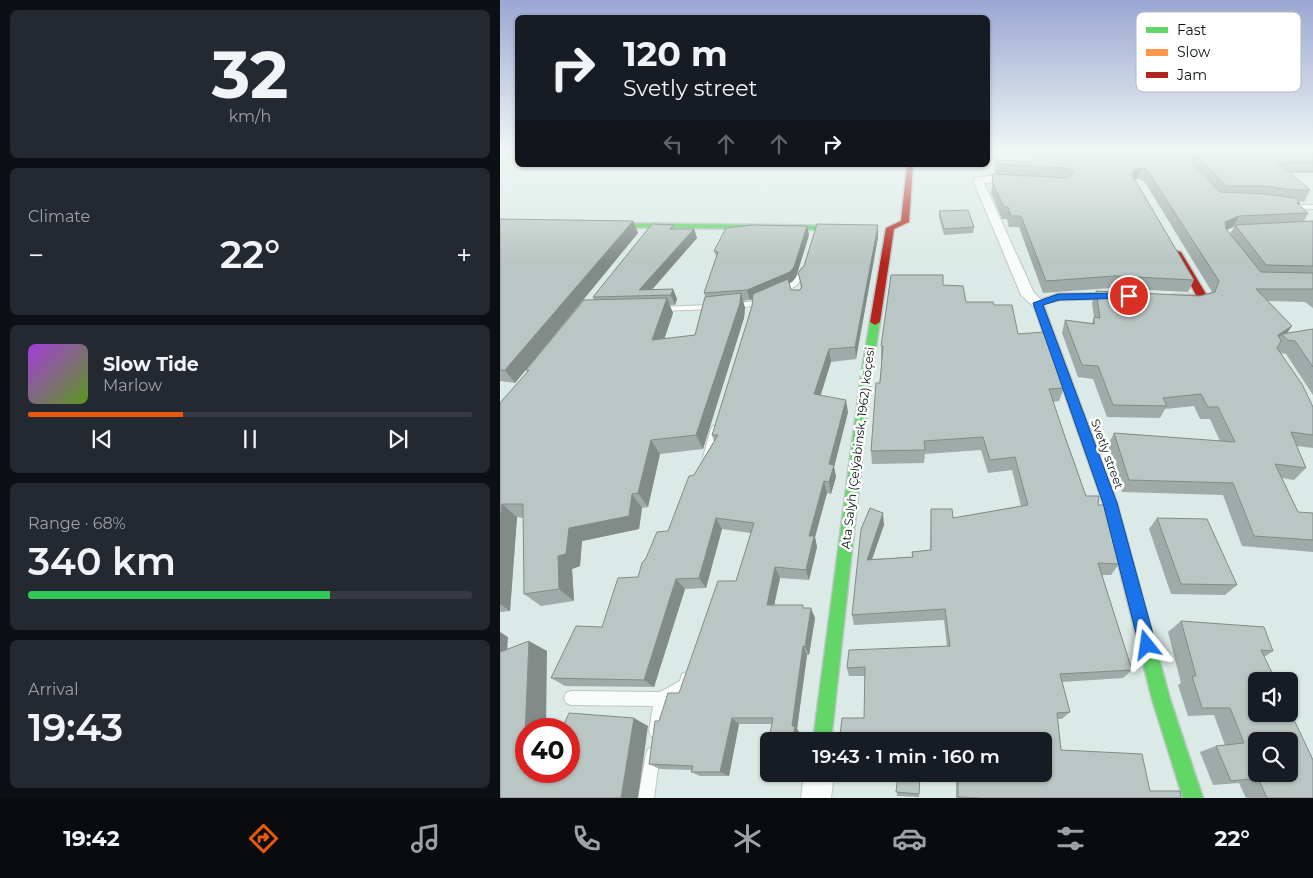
<!DOCTYPE html>
<html lang="en">
<head>
<meta charset="utf-8">
<style>
	:root { --surface:#171b24; --page:#242831; --text:#f1f3f6; --muted:#9ea1a6; --line:#363941; --accent:#ea580c }
	body { margin:0; font-family:Montserrat,sans-serif; background:var(--page); color:var(--text); height:100vh; display:flex; flex-direction:column; font-size:19px; white-space:nowrap }
	* { box-sizing:border-box; margin:0 }
	p { font-size:16px; color:var(--muted) }
	.icon { flex:none; width:28px; height:28px; fill:none; stroke:currentColor; stroke-width:2; stroke-linecap:round; stroke-linejoin:round }
	.map { position:relative; flex:1; overflow:hidden }
	.details { display:flex; flex-direction:column; gap:10px; padding:10px; background:#0d0f14; width:500px }
	.details>* { flex:none }
	.hud { position:absolute; left:15px; top:15px; width:475px; height:152px; border-radius:8px; box-shadow:0 1px 4px #0004; background:#171b24; color:var(--text); overflow:hidden }
	.controls { position:absolute; left:748px; top:672px; display:grid; gap:10px }
	.controls a { display:grid; place-items:center; width:50px; height:50px; border-radius:8px; background:var(--surface); box-shadow:0 1px 4px #0004; font-size:25px }
	.speed { position:absolute; left:15px; top:718px; display:flex; gap:10px; font-size:25px; font-weight:700; text-align:center }
	.speed>* { display:grid; place-content:center; width:65px; height:65px; border-radius:50%; background:var(--surface); box-shadow:0 1px 4px #0004; line-height:1 }
	.speed .limit { border:8px solid #d22; background:#fff; color:#111 }
	.pin { position:absolute; display:grid; place-items:center; width:42px; height:42px; color:#fff; margin:-21px; border:2px solid #fff; border-radius:50%; box-shadow:0 1px 5px #0007 }
	.me { position:absolute; width:55px; margin:-28px; rotate:345deg; stroke-linejoin:round; filter:drop-shadow(0 0 4px #0008) }
	.turn { display:flex; align-items:center; gap:18px; height:105px; padding:0 25px; font-size:22px }
	.turn .icon { width:65px; height:65px; stroke-width:2.5 }
	.turn b { display:block; font-size:35px; line-height:42px }
	.lanes { display:flex; align-items:center; height:48px; padding:0 25px; background:#0003; justify-content:center; gap:25px; direction:ltr }
	.lanes .off { opacity:.35 }
	.big { font-size:38px; font-weight:600; line-height:1.1 }
	.details .tile { flex:1; display:flex; flex-direction:column; justify-content:center; gap:8px; min-width:0; padding:0 18px; border-radius:8px; background:var(--page) }
	.details .dial { align-items:center; gap:0 }
	.dial b { font-size:65px; line-height:1 }
	.song { display:flex; align-items:center; gap:15px }
	.cover { width:60px; height:60px; border-radius:8px; background:linear-gradient(135deg,hsl(280 70% 55%),hsl(90 70% 35%)) }
	.played { height:5px; border-radius:2px; background:linear-gradient(90deg,var(--accent) 35%,var(--line) 35%) }
	.keys { display:flex; justify-content:space-around; direction:ltr }
	.heat { display:flex; justify-content:space-between; align-items:center; font-size:28px; direction:ltr }
	.charge { height:8px; border-radius:4px; background:linear-gradient(90deg,#34c759 68%,var(--line) 0) }
	.trip { position:absolute; left:260px; top:732px; width:292px; height:50px; border-radius:8px; background:var(--surface); box-shadow:0 1px 4px #0004; font-weight:600; line-height:50px; text-align:center }
	.dock { display:flex; height:80px; justify-content:space-around; align-items:center; background:#090b0e; color:var(--muted) }
	.dock .icon { width:35px; height:35px }
	.dock .active { color:var(--accent) }
	.dock b { font-size:22px; color:var(--text) }
	main { display:flex; flex:1; min-height:0 }
	.map>svg:first-child { display:block }
	.lines { fill:none; stroke-linecap:round; stroke-linejoin:round }
	.lane-casing { stroke:#bbc6c4; stroke-width:2 }
	.street-casing { stroke:#bbc6c4; stroke-width:2 }
	.fast-casing { stroke:#bbc6c4; stroke-width:3 }
	.slow-casing { stroke:#bbc6c4; stroke-width:3 }
	.jam-casing { stroke:#bbc6c4; stroke-width:3 }
	.lane { fill:#fafcfb; fill-rule:evenodd }
	.street { fill:#fafcfb; fill-rule:evenodd }
	.fast { fill:#63d668; fill-rule:evenodd }
	.slow { fill:#ff974d; fill-rule:evenodd }
	.jam { fill:#b3261e; fill-rule:evenodd }
	.wall { fill:#a0aaa8; fill-rule:evenodd }
	.shaded-wall { fill:#828b88 }
	.building { fill:#bac6c3; stroke:#828b88; fill-rule:evenodd }
	.route { fill:#1a73e8; stroke:#114b97 }
	.labels { text-anchor:middle; stroke-width:5; stroke-linejoin:round; paint-order:stroke }
	.street-label { font-size:12px; fill:#091210; stroke:#fff }
	.key { fill:#fff; stroke:#b5b8b7; stroke-width:1 }
	.key-label { font-size:14px; fill:#091210 }
</style>
</head>
<body>
<main>
<section class="details">
<div class="tile dial"><b>32</b><p>km/h</p></div>
<div class="tile"><p>Climate</p>
<div class="heat"><a>−</a><b class="big">22°</b><a>+</a></div>
</div>
<div class="tile">
<div class="song"><i class="cover"></i><div><b>Slow Tide</b><p>Marlow</p></div></div>
<div class="played"></div>
<div class="keys"><svg class="icon" aria-label="previous" viewBox="0 0 24 24"><path d="M18 5L8 12l10 7zM5 5v14"/></svg><svg class="icon" aria-label="pause" viewBox="0 0 24 24"><path d="M8 5v14M16 5v14"/></svg><svg class="icon" aria-label="next" viewBox="0 0 24 24"><path d="M6 5l10 7-10 7zM19 5v14"/></svg></div>
</div>
<div class="tile"><p>Range · 68%</p><b class="big">340 km</b><div class="charge"></div></div>
<div class="tile"><p>Arrival</p><b class="big">19:43</b></div>
</section>
<div class="map">
<svg width="813" height="798" viewBox="0 0 813 798">
	<rect width="100%" height="100%" fill="#dbeae6"/>
	<g class="lines">
		<defs>
			<g id="lane">
				<path d="M789 205H813V209L791 208 789 207Z"/>
				<path d="M303 268 306 270C302 283 290 293 277 292V290C289 285 295 280 301 269Z"/>
				<path d="M263 296H266V300C255 305 239 311 228 305L232 303 250 302Z"/>
				<path d="M212 305 216 307 215 309 160 311 156 309 160 307Z"/>
				<path d="M216 425 219 426 221 429 213 457 211 460 208 461 205 460 203 457 211 429 213 426Z"/>
				<path d="M187 672 192 674 194 679 190 690 167 703 163 731 161 736 156 738 151 736 149 731 153 706 71 705 66 703 64 698 66 693 71 691 160 692 180 681 182 674Z"/>
				<path d="M153 747 158 749 160 754 154 798H138L146 754 148 749Z"/>
			</g>
			<g id="street">
				<path d="M491 176 517 178 522 181 517 184 484 183 534 293 545 303 543 306H533L521 295 473 180 478 177Z"/>
				<path d="M304 774H334L331 798H301Z"/>
			</g>
			<g id="fast">
				<path d="M99 223 349 226 353 228 349 230 102 227 98 225Z"/>
				<path d="M375 319 380 322 371 376 331 741H313L361 376 370 322Z"/>
				<path d="M636 595 641 598 644 603 670 699 703 798H683L652 699 628 603 631 598Z"/>
			</g>
			<path id="slow" d="M626 293 629 294V298L559 300 543 304 617 503 644 603 641 608 636 611 631 608 628 603 603 503 533 303 558 294Z"/>
			<g id="jam">
				<path d="M407 165H413L409 222 394 229 380 322 375 325 370 322 386 228 401 221Z"/>
				<path d="M674 250 681 252 706 294 704 300 672 301 667 298 672 295H696L673 252Z"/>
			</g>
		</defs>
		<!-- lane casing -->
		<use href="#lane" class="lane-casing"/>
		<!-- street casing -->
		<use href="#street" class="street-casing"/>
		<!-- fast casing -->
		<use href="#fast" class="fast-casing"/>
		<!-- slow casing -->
		<use href="#slow" class="slow-casing"/>
		<!-- jam casing -->
		<use href="#jam" class="jam-casing"/>
		<!-- lane -->
		<use href="#lane" class="lane"/>
		<!-- street -->
		<use href="#street" class="street"/>
		<!-- fast -->
		<use href="#fast" class="fast"/>
		<!-- slow -->
		<use href="#slow" class="slow"/>
		<!-- jam -->
		<use href="#jam" class="jam"/>
	</g>
	<!-- wall -->
	<g class="wall">
		<path d="M624 151H813V173H789L810 190 804 202 798 201 800 203 799 205 808 213 804 221H813V308L805 302 768 301 792 326 787 333 813 329V395L786 354 781 353 813 407V448L797 446 806 468 794 480 782 478 798 512 813 513V552L742 546 723 495 622 492 608 445 614 433 720 441 710 419H700L694 406 665 409 660 418 607 417 593 379 578 377 562 333 565 320 592 323 594 317 592 303 596 291 700 296 712 292 646 184 642 180 637 179 635 180 694 280 688 292 611 288 543 293 519 227H509L507 219H502L491 193 496 160 533 162 534 155 568 157V155L623 154ZM733 227H734L730 234 727 230Z"/>
		<path d="M439 211 474 227 473 233 444 235 439 217Z"/>
		<path d="M0 219 133 221 138 233 15 383 0 381Z"/>
		<path d="M174 225 175 229H194L197 238 152 290 173 289 177 299 175 305H169L173 313 164 339 195 335 205 296 204 293 217 258 214 251 307 226 309 235 296 277 292 282 289 283 291 290H300L301 288 298 273 378 225V237L356 359 331 362 320 395 348 412 334 467 336 477 331 494 327 493 315 537 317 547 309 580 280 578 274 605 304 608 315 618 309 655H307L297 729 299 732 269 741V750L267 749 272 724H239L229 776H200L191 772V770L160 769 149 764 159 721 179 693 236 581 251 533 222 529 206 588 185 589 154 687 65 686 51 678 102 627 138 577 146 558 168 531 194 475 214 441 212 435 252 306 253 299 250 300 243 301 245 308 244 318 203 449 160 454 148 507 142 508 139 529 82 541 80 566 72 569 74 601 41 606 24 594 23 518 17 517 10 611 0 612V403L28 372 26 370 94 300 93 297Z"/>
		<path d="M443 285 466 302 494 305 564 388 559 401 553 402 586 496 598 505 619 564 611 575H602L632 670 623 678 562 682 570 712 562 719H557L561 750 650 791 681 798H456V782L420 779 419 797 397 796V778L371 777 370 774H544L364 718 365 676H349L347 668 447 646 444 620 354 625 352 615 384 525 372 559 412 557V552L430 550 431 509 453 518 521 506 512 470 488 473 481 450 425 454 424 463 372 464 371 451 382 360H381V346Z"/>
		<path d="M657 518 737 585 725 595 671 594 649 529Z"/>
		<path d="M681 621 773 651 764 657 813 798H746L739 783 713 785 700 752 716 746 725 745 714 715 688 716 678 685 681 683 668 632Z"/>
	</g>
	<!-- shaded-wall -->
	<g class="shaded-wall">
		<path d="M641 168 637 179 630 181 628 186 634 170Z"/>
		<path d="M739 216 733 227 719 233 725 222Z"/>
		<path d="M133 221 138 233 15 383 5 370Z"/>
		<path d="M378 225V237L356 359 355 347Z"/>
		<path d="M307 226 309 235 296 277 292 282 250 300 247 290Z"/>
		<path d="M194 229 197 238 146 296 139 290Z"/>
		<path d="M173 289 177 299 175 305 171 295Z"/>
		<path d="M241 293 245 308 244 318 203 449 196 435Z"/>
		<path d="M167 298 173 313 159 355 152 340Z"/>
		<path d="M792 326 784 337 782 334 774 344 778 335Z"/>
		<path d="M329 349 331 362 317 407 314 394Z"/>
		<path d="M346 400 348 412 334 467 336 477 331 494 329 482V464Z"/>
		<path d="M151 440 160 454 148 507 138 493Z"/>
		<path d="M324 481 327 493 315 537 317 547 309 580 306 570 309 536Z"/>
		<path d="M132 494 142 508 139 529 82 541 80 566 72 569 74 601 59 589 58 556 69 528Z"/>
		<path d="M2 504 17 517 10 611 0 604V521Z"/>
		<path d="M383 513 384 525 368 571 367 560Z"/>
		<path d="M216 518 222 529 206 588 199 578Z"/>
		<path d="M275 567 280 578 272 615 267 605Z"/>
		<path d="M176 579 185 589 154 687 144 680Z"/>
		<path d="M311 608 315 618 309 655 305 647Z"/>
		<path d="M0 632 8 637 6 668 0 665Z"/>
		<path d="M29 641 47 651 46 729H26V734H25Z"/>
		<path d="M303 646 307 655 297 729 299 732 298 741H292V726Z"/>
		<path d="M134 718 148 726 138 798H121Z"/>
		<path d="M232 718 239 724 229 776 220 772Z"/>
	</g>
	<!-- building -->
	<g class="building">
		<path d="M629 151H813V162H777L810 190H792L765 186H726L700 159H693V164L720 192 765 194 795 198 800 203H797L808 213 739 216 725 222 726 229 761 272 813 273V289H756L792 326 778 335 781 341 777 348 802 384 813 407V435L791 432 806 468 775 464 798 512 813 513V540L754 536 733 483 629 480 614 433 735 442 718 407H708L701 394 663 398 667 406 613 405 598 366 582 365 565 320 594 324V317L600 318 596 291 700 296 715 292 719 281 649 173 646 169 641 168 634 170 632 175 694 280 615 276 546 281 521 216H511L508 207H504L492 182 493 174 567 178 574 173 568 168 495 164 496 160 534 162V155L570 157 568 155 631 154Z"/>
		<path d="M468 210 474 227 444 229 439 211Z"/>
		<path d="M0 219 133 221 5 370H0Z"/>
		<path d="M813 221V266L766 265 735 225Z"/>
		<path d="M152 224 174 225 170 229H194L139 290 173 289 171 295 93 297Z"/>
		<path d="M317 224 378 225 355 347 329 349 314 394 346 400 329 464 334 465 329 482 324 481 309 536H314L306 570 275 567 267 605H303V608H311L305 647 303 646 292 726H295L292 741H269V749H267L273 718H232L220 772H191L193 766 149 764 155 721H159L168 693H179L218 581H236L254 523 216 518 199 578 176 579 144 680 51 678 76 626 102 627 118 578 138 577 142 563 146 558 157 532 168 531 189 476 194 475 218 435H212L252 306 253 294 288 279 291 290H300L302 286 298 273 304 266Z"/>
		<path d="M252 225 307 226 294 267 290 272 247 290 204 293 218 252 214 251 226 228Z"/>
		<path d="M391 275H443V285L463 286 466 302H493L494 305H512L518 334 544 332 564 388 549 389 565 437 586 496H599L598 505H604L619 564 598 563 632 670 560 674 570 712 557 713 561 750 642 754 650 791H680L681 798H482L458 797V778L420 775 419 794 396 792 398 774H544V741H336L337 737 340 735 342 718H364L365 667 347 668 349 650 450 646 445 609 352 615 361 529 370 508 383 513 367 560 413 557 412 552 431 550V509H452L453 518 528 505 515 457 490 460 483 437 424 441 425 450 371 451 376 383H380L383 346H381Z"/>
		<path d="M241 293 240 303 196 435 151 440 138 493 132 494 129 516 69 528 66 554 58 556 59 589 24 594 23 504H2L0 521V403L29 370H26L84 300 167 298 152 340 195 335 205 297Z"/>
		<path d="M813 329V367L795 341 787 340 782 334Z"/>
		<path d="M657 518 707 519 737 585 681 584Z"/>
		<path d="M681 621 764 627 773 651 761 650 776 681H756V714H789V709L813 760V798H767L758 778 731 781 716 746 744 743 730 708H702L692 676H696ZM756 741H789V774H756Z"/>
		<path d="M29 641 25 734H26V771H69V729H62L69 713 134 718 121 798H0V652Z"/>
	</g>
	<!-- sky -->
	<linearGradient id="sky" x2="0" y2="1"><stop stop-color="#9ba7d3"/><stop offset="0.57" stop-color="#eff6f4"/><stop offset="1" stop-color="#eff6f4" stop-opacity="0"/></linearGradient>
	<rect width="813" height="263" fill="url(#sky)"/>
	<!-- route -->
	<path class="route" d="M629 293 632 294V298L559 300 543 305 617 503 656 645 653 651 647 654 641 651 639 645 603 503 533 303 558 294Z"/>
	<g class="labels">
		<!-- street labels -->
		<g class="street-label">
			<text transform="translate(358 448) rotate(-83)" y="4">Ata Salyh (Çelýabinsk, 1962) köçesi</text>
			<text transform="translate(607 454) rotate(70)" y="4">Svetly street</text>
		</g>
	</g>
	<!-- legend -->
	<rect x="636" y="12" width="165" height="80" rx="8" class="key"/>
	<rect x="646" y="27" width="22" height="6" fill="#63d668"/>
	<rect x="646" y="49" width="22" height="7" fill="#ff974d"/>
	<rect x="646" y="72" width="22" height="6" fill="#b3261e"/>
	<g class="key-label">
		<text x="677" y="35">Fast</text>
		<text x="677" y="57">Slow</text>
		<text x="677" y="80">Jam</text>
	</g>
</svg>
<div class="controls">
<a><svg class="icon" aria-label="sound" viewBox="0 0 24 24"><path d="M4 9h4l5-4v14l-5-4H4zM17 9q2 3 0 6"/></svg></a>
<a><svg class="icon" aria-label="search" viewBox="0 0 24 24"><circle cx="10" cy="10" r="6"/><path d="M15 15l6 6"/></svg></a>
</div>
<div class="speed"><div class="limit">40</div></div>
<div class="pin" style="left:629px;top:296px;background:#d93025"><svg class="icon" aria-label="arrive" viewBox="0 0 24 24"><path d="M6 21V4h12l-3 4 3 4H6"/></svg></div>
<svg class="me" style="left:647px;top:645px" viewBox="-20 -20 40 40"><path d="M0-17L14 15 0 8-14 15z" fill="#1a73e8" stroke="#fff" stroke-width="4"/></svg>
<div class="trip">19:43 · 1 min · 160 m</div>
<div class="hud">
<div class="turn"><svg class="icon" aria-label="right" viewBox="0 0 24 24"><path d="M7 20v-9h11M14 6l5 5-5 5"/></svg><div><b>120 m</b>Svetly street</div></div>
<div class="lanes"><svg class="icon off" aria-label="left" viewBox="0 0 24 24"><path d="M17 20v-9H6M10 6l-5 5 5 5"/></svg><svg class="icon off" aria-label="ahead" viewBox="0 0 24 24"><path d="M12 20V5M6 11l6-6 6 6"/></svg><svg class="icon off" aria-label="ahead" viewBox="0 0 24 24"><path d="M12 20V5M6 11l6-6 6 6"/></svg><svg class="icon" aria-label="right" viewBox="0 0 24 24"><path d="M7 20v-9h11M14 6l5 5-5 5"/></svg></div>
</div>
</div>
</main>
<nav class="dock">
<b>19:42</b>
<svg class="icon active" aria-label="directions" viewBox="0 0 24 24"><path d="M12 3l9 9-9 9-9-9zM9 14v-3h6M13 9l2 2-2 2"/></svg>
<svg class="icon" aria-label="music" viewBox="0 0 24 24"><path d="M9 18V5l10-2v13"/><circle cx="6" cy="18" r="3"/><circle cx="16" cy="16" r="3"/></svg>
<svg class="icon" aria-label="phone" viewBox="0 0 24 24"><path d="M5 4h4l2 5-3 2q2 4 5 5l2-3 5 2v4C11 20 4 13 5 4z"/></svg>
<svg class="icon" aria-label="climate" viewBox="0 0 24 24"><path d="M12 3v18M4 7l16 10M4 17L20 7"/></svg>
<svg class="icon" aria-label="car" viewBox="0 0 24 24"><path d="M5 17H2v-5l4-1 3-4h7l3 4 3 1v5h-3M9 17h6M6 11h13"/><circle cx="7" cy="17" r="2"/><circle cx="17" cy="17" r="2"/></svg>
<svg class="icon" aria-label="filters" viewBox="0 0 24 24"><path d="M4 7h16M4 17h16"/><circle cx="9" cy="7" r="2"/><circle cx="15" cy="17" r="2"/></svg>
<b>22°</b>
</nav>
</body>
</html>
